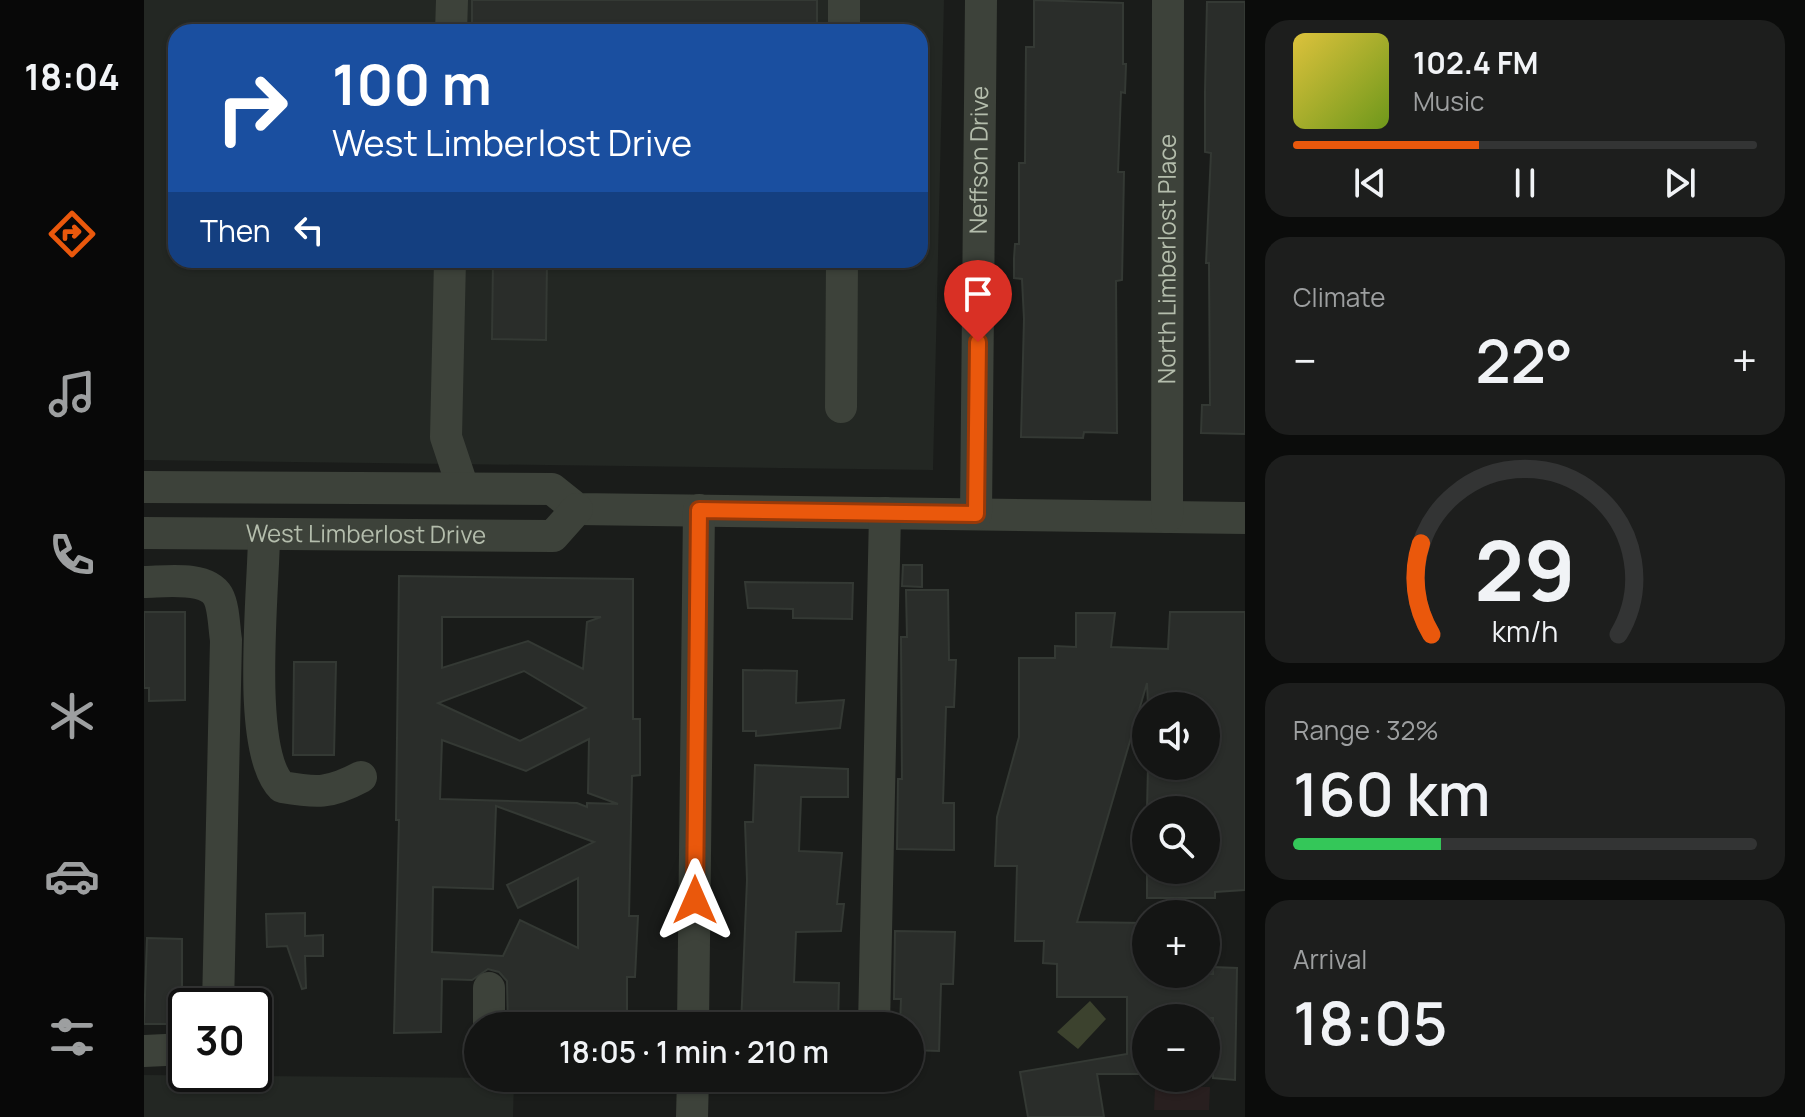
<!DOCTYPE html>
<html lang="en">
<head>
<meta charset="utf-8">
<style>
	:root { --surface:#141514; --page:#1d1e1d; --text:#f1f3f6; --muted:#9d9fa0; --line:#333434; --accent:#ea580c }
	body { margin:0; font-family:Manrope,sans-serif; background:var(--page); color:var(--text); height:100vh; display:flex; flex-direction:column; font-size:30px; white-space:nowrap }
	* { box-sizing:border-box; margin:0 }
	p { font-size:26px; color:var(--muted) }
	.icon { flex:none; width:44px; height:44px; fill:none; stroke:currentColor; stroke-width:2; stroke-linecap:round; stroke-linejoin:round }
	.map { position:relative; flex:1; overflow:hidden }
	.panel { display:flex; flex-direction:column; gap:20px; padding:20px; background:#0b0c0b; width:560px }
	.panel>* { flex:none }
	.hud { position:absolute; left:24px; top:24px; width:760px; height:244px; border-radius:24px; box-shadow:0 2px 6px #0004,0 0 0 2px var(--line); background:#1a4fa0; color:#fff; overflow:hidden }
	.controls { position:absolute; left:988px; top:692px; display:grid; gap:16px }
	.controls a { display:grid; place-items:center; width:88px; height:88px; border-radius:50%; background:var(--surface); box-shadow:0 2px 6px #0004,0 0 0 2px var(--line); font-size:40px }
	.speed { position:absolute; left:24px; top:988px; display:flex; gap:16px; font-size:40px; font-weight:700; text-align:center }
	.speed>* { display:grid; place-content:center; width:104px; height:104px; border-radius:50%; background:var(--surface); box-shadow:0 2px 6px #0004,0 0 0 2px var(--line); line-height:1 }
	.speed .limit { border:4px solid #111; border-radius:12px; background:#fff; color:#111 }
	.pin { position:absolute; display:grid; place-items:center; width:68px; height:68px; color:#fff; margin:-82px -34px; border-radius:50% 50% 50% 0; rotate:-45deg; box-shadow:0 0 8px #0007 }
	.pin .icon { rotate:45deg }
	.me { position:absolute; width:88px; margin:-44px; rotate:0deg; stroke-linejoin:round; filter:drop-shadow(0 0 6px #0008) }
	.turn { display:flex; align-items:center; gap:28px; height:168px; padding:0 32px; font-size:36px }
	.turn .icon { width:104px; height:104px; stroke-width:2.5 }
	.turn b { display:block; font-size:56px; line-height:68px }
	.then { display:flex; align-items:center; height:76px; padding:0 32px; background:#0003; gap:16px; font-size:30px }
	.big { font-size:60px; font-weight:600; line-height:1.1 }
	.panel .widget { flex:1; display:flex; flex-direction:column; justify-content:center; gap:12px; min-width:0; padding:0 28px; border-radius:24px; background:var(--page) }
	.panel .dial { align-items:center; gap:0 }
	.dial svg { height:208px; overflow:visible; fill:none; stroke:var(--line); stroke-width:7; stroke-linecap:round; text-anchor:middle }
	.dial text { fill:var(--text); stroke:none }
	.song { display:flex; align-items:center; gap:24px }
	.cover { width:96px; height:96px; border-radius:12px; background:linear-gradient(135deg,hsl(50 70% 55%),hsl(80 70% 35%)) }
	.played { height:8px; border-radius:4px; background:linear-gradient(90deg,var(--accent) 40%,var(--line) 40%) }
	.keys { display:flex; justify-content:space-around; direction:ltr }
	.heat { display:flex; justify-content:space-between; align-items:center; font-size:44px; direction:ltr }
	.charge { height:12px; border-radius:6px; background:linear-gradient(90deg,#34c759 32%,var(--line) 0) }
	.trip { position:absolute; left:320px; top:1012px; width:460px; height:80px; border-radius:40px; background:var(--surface); box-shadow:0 2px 6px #0004,0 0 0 2px var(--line); font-weight:600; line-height:80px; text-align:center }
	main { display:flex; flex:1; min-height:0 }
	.tabs { display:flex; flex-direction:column; width:144px; justify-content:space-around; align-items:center; background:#080808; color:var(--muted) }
	.tabs .icon { width:56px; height:56px }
	.tabs .current { color:var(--accent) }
	.tabs b { font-size:36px; color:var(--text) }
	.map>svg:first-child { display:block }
	.built { fill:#232723; fill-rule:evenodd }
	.green { fill:#281f1f }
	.water { fill:#3c422e }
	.building { fill:#2a2d2a; stroke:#343934; stroke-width:2; fill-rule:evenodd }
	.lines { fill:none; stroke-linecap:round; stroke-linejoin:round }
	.minor { stroke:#3d423a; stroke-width:32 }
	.route-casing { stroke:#983908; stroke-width:20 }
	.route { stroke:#ea580c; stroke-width:14 }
	.labels { text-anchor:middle; stroke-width:8; stroke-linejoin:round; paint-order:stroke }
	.street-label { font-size:24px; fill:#b4bdac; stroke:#151715 }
</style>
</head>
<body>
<main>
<nav class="tabs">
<b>18:04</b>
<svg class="icon current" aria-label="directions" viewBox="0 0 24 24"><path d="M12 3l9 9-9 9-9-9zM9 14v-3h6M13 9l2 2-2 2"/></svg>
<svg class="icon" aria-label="music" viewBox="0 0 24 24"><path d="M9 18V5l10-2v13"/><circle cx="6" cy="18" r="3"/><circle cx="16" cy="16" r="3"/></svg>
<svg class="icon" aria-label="phone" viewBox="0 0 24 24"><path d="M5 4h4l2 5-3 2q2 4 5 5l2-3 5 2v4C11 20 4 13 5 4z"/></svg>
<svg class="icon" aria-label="climate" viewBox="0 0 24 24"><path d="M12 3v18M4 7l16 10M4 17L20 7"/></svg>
<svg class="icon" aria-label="car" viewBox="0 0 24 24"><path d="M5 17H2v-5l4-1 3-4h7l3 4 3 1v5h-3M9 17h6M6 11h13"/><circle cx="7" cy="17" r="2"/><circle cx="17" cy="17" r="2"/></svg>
<svg class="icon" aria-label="filters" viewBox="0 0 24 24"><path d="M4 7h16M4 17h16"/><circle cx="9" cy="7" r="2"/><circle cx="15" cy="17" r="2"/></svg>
</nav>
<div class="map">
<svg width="1101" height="1117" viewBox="0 0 1101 1117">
	<rect width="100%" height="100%" fill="#1a1c1a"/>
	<!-- built -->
	<g class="built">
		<path d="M0 0H800L789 470 0 460ZM32 32H776V260H32Z"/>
		<path d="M0 1075 370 1078 369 1117H0Z"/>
	</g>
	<!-- green -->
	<path class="green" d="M1011 1086 1066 1087 1065 1110H1010Z"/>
	<!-- water -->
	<path class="water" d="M946 1001 962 1019 934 1049 913 1032Z"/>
	<!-- building -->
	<g class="building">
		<rect x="328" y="0" width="345" height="32"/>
		<path d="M890 0 979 3V64H982L981 93 977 92 974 172H980L978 280 972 281 973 433 940 432 939 438 877 437 880 319 878 279 870 278V258L871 244H875V163H881L882 47H890Z"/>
		<path d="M1063 2H1101V434L1057 433 1058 405H1066L1065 263H1062L1067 153 1061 152V92Z"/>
		<path d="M349 260H403L402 340 348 339Z"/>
		<path d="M759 565H778V587L758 586Z"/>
		<path d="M255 576 489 579V719H496V775L488 776 485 916H494L491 977H483V1026H364L363 981 355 972 344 969 328 980 298 979 297 1032 250 1033 255 820H252ZM298 617H457L443 622 439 669 384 641 298 668ZM380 671 442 708 376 741 294 703ZM445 739 444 793 474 804 443 803V807L433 803 296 799 298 740 382 771ZM352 806 450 842 363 885 374 908 434 878V948L376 920 359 956 288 952 289 887 349 889Z"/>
		<path d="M601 582 709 583 708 619 649 618V609L604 608Z"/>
		<path d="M762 590H804L805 660H812L810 707H802L799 803H810V850L753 849 754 779H758L757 637H763Z"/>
		<path d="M0 612H41V700L5 701V688H0Z"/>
		<path d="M1026 612H1101V890L1071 892V898H1003V870H1062V810H1003L1004 766H1062V706H1004L1003 683 933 922 1002 923V974H1069V967L1093 968 1091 1080 1069 1078V1018H1002V1074H953L960 1117H884L876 1072 983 1054V997H913V964L899 963 900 941H871L873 866H851L853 817 875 737V658H911V646L932 647V613H971L967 647 1024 649Z"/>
		<path d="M150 662H192L190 755H149Z"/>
		<path d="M599 670 653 671 652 703 700 700 696 728 612 736V731H599Z"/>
		<path d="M611 765 704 769V797H657L655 851 698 853 693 904H700L697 931 652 932 650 982 695 983 694 1026H597L603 880 601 822H609Z"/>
		<path d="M161 913V936L179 935V956H161L162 988 158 989 143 946 123 947 122 914Z"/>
		<path d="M751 931 811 932 809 984H797L795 1051 766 1050V1026H756L757 999H750Z"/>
		<path d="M3 938 38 939V1024H0Z"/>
	</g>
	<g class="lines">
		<!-- minor -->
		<g class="minor">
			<path d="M307 32 308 0"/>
			<path d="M700 32V0"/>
			<path d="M306 260 302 437 319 488"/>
			<path d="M697 407 698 260"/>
			<path d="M0 487 408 489 433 509 1101 518"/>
			<path id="s1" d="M832 514 837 0"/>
			<path id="s2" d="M1023 517 1024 0"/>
			<path id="s3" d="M0 533 409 536 433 509"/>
			<path d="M120 534C120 588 101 751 138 787 173 793 185 794 217 777"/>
			<path d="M0 582C19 582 62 575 74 596 80 607 80 628 82 640L74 1006"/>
			<path d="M345 1026V988"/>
			<path d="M549 1026 555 510"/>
			<path d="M730 1026 741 513"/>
			<path d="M0 1051 42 1049"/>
			<path d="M548 1117 549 1078"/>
		</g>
	</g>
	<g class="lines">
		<defs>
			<path id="route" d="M551 900 555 510 832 514 834 342"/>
		</defs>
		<!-- route casing -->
		<use href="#route" class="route-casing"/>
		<!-- route -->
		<use href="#route" class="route"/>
	</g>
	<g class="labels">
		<!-- street labels -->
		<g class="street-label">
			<text dy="8" stroke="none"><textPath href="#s1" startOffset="354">Neffson Drive</textPath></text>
			<text dy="8" stroke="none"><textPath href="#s2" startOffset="258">North Limberlost Place</textPath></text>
			<text dy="8" stroke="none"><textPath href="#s3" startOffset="222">West Limberlost Drive</textPath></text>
		</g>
	</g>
</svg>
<div class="controls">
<a><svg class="icon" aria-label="sound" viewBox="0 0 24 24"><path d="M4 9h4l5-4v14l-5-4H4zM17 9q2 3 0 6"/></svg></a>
<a><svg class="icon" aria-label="search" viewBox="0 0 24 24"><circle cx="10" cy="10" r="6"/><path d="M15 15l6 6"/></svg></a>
<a>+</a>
<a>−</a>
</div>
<div class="speed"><div class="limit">30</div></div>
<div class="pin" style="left:834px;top:342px;background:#d93025"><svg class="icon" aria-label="arrive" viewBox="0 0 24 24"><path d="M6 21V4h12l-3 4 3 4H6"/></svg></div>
<svg class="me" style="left:551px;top:900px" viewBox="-20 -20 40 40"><path d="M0-17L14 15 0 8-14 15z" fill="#ea580c" stroke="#fff" stroke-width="4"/></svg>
<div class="trip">18:05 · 1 min · 210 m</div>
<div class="hud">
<div class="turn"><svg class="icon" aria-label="right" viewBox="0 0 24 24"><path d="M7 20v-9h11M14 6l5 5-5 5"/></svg><div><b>100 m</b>West Limberlost Drive</div></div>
<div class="then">Then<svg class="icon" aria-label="left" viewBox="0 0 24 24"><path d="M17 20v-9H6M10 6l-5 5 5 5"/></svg></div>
</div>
</div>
<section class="panel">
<div class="widget">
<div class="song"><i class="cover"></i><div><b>102.4 FM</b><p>Music</p></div></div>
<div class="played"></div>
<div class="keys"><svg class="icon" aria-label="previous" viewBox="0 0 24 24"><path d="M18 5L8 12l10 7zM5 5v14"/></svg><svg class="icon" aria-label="pause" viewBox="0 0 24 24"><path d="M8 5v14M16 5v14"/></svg><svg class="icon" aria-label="next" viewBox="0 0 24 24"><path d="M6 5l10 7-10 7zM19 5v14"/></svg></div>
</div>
<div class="widget"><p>Climate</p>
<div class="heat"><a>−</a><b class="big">22°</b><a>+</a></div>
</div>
<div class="widget dial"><svg viewBox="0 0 100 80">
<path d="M14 69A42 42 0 1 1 86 69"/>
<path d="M14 69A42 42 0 0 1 10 34" stroke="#ea580c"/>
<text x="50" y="56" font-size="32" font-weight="700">29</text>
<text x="50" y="72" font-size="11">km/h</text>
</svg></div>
<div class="widget"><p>Range · 32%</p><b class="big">160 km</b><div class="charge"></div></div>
<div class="widget"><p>Arrival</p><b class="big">18:05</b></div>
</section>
</main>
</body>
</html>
